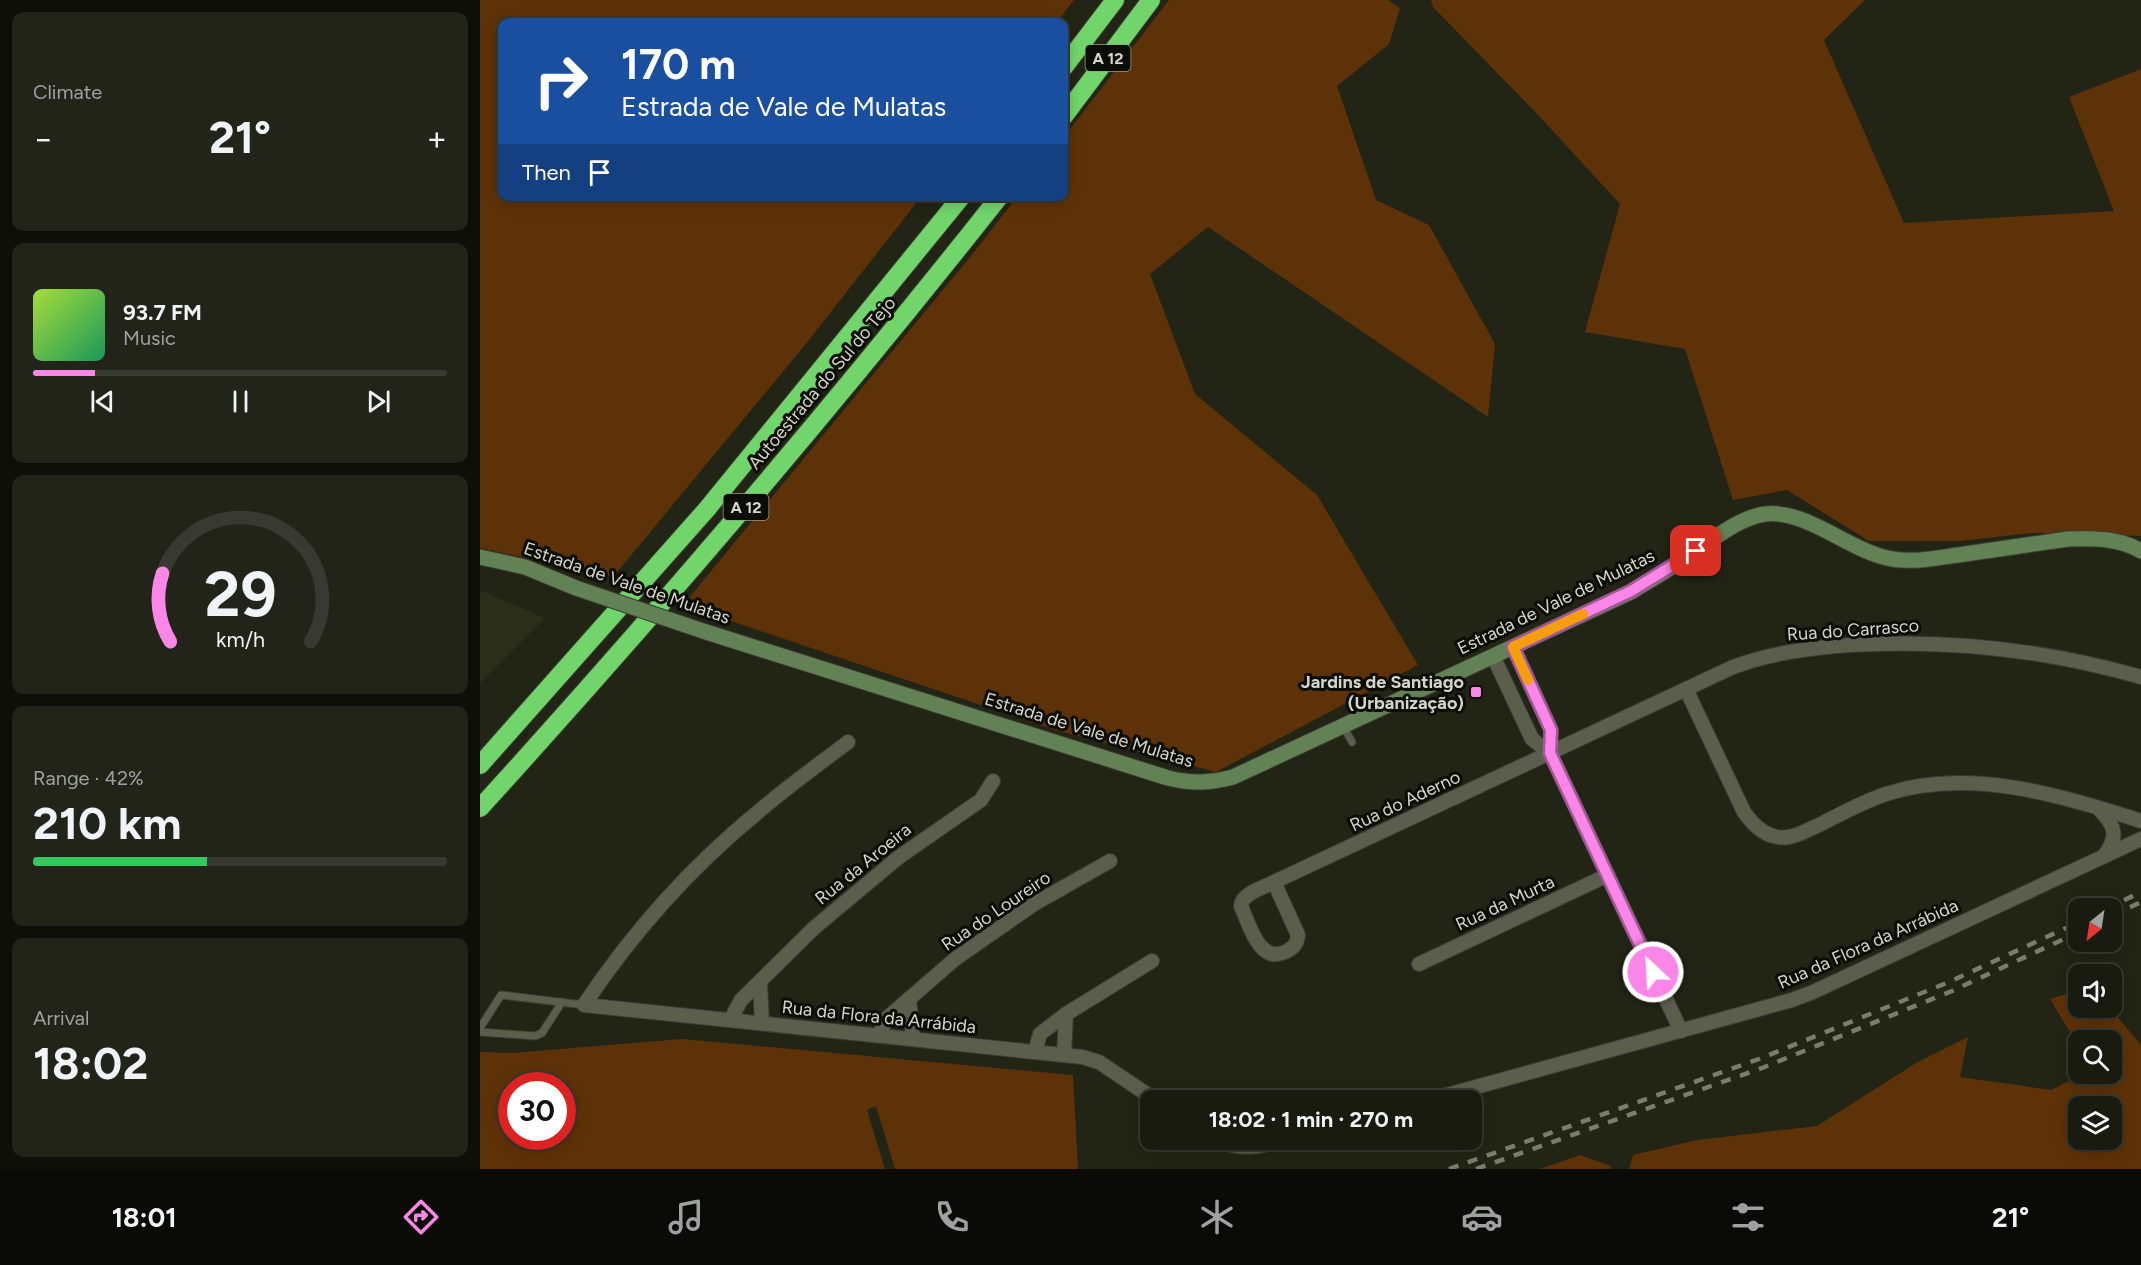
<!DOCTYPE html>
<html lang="en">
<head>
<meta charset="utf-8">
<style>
	:root { --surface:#1a1b10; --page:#232419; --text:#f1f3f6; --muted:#9fa19f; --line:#383930; --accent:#fa87e7 }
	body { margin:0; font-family:Figtree,sans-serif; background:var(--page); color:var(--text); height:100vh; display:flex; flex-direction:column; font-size:22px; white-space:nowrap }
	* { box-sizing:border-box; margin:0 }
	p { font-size:20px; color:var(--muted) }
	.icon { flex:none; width:33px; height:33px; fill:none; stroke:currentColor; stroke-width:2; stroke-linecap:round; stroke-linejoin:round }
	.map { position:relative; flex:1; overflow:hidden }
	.sheet { display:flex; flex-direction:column; gap:12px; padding:12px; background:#0e0f09; width:480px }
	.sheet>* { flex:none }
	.guide { position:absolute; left:18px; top:18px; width:570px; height:183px; border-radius:12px; box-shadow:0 3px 15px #0003,0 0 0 2px var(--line); background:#1a4fa0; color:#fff; overflow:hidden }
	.needle { width:39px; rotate:210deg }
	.tools { position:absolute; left:1588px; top:898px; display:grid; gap:12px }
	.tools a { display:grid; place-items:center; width:54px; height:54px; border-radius:12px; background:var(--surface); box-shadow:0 3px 15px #0003,0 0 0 2px var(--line); font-size:30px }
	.speed { position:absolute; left:18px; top:1072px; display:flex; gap:12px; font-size:30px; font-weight:700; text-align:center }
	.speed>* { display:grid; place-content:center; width:78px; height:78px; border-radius:50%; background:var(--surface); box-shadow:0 3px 15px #0003,0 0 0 2px var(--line); line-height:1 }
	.speed .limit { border:9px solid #d22; background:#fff; color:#111 }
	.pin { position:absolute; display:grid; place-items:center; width:51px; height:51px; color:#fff; margin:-26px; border-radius:12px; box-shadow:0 3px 9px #0006 }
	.me { position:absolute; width:66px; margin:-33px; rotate:335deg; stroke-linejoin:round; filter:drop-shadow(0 0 4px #0008) }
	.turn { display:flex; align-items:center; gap:21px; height:126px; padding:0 24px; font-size:27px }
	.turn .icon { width:78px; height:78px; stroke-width:2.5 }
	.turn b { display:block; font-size:42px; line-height:51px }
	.then { display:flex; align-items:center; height:57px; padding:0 24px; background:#0003; gap:12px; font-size:22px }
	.big { font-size:45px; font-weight:700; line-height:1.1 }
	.sheet .card { flex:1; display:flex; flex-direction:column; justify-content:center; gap:9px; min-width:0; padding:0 21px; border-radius:12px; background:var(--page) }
	.sheet .dial { align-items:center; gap:0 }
	.dial svg { height:156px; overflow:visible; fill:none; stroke:var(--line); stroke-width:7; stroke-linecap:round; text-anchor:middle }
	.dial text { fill:var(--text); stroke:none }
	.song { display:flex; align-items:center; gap:18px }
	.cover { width:72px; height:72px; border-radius:9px; background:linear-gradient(135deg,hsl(80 70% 55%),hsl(150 70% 35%)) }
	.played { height:6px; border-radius:3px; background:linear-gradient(90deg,var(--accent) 15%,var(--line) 15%) }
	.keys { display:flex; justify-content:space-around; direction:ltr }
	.heat { display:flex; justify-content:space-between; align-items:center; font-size:33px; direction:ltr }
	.charge { height:9px; border-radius:4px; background:linear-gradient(90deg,#34c759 42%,var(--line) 0) }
	.trip { position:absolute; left:660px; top:1090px; width:342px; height:60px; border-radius:12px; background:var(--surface); box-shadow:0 3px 15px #0003,0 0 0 2px var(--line); font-weight:700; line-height:60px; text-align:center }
	.tabs { display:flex; height:96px; justify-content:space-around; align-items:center; background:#0a0b06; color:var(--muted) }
	.tabs .icon { width:42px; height:42px }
	.tabs .selected { color:var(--accent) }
	.tabs b { font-size:27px; color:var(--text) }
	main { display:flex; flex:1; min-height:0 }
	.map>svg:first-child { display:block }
	.built { fill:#2b2e18 }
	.green { fill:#5e3208; fill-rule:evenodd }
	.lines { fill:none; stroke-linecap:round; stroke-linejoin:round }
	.lane-casing { stroke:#3c3d32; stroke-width:9 }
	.street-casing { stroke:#3c3d32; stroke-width:16 }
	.secondary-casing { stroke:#3c3d32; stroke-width:17 }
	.highway-casing { stroke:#3c3d32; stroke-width:20 }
	.lane { stroke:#5b5e4d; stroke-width:7 }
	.street { stroke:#5b5e4d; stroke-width:14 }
	.secondary { stroke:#628256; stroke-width:15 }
	.highway { stroke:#71d56c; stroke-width:18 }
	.rail { stroke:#7a7c6f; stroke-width:4.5; stroke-dasharray:10 10; stroke-linecap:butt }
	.secondary-bridge-casing { stroke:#3c3d32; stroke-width:17; stroke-linecap:butt }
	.secondary-bridge { stroke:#628256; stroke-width:15 }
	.route-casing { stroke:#a25896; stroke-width:15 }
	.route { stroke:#fa87e7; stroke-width:10 }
	.slow { stroke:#f59e0b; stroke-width:10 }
	.poi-dot { fill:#fa87e7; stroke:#0c0d07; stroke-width:2 }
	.labels { text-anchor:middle; stroke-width:6; stroke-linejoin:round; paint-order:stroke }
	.shield { fill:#0c0d07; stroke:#989a91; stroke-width:1.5 }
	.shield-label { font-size:16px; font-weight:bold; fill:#d4d6cc }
	.street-label { font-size:18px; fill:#d4d6cc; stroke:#0c0d07 }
	.poi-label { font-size:18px; font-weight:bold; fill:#d4d6cc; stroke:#0c0d07; text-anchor:end }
</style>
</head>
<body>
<main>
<section class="sheet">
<div class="card"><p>Climate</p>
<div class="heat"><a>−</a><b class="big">21°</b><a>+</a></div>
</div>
<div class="card">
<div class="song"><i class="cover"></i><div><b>93.7 FM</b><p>Music</p></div></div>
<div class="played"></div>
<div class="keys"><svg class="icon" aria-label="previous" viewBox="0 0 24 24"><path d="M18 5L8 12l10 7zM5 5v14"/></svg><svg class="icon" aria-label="pause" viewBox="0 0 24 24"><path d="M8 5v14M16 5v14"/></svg><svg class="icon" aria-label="next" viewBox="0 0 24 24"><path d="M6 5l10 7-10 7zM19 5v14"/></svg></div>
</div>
<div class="card dial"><svg viewBox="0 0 100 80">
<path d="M14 69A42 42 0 1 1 86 69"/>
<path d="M14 69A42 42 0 0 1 10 34" stroke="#fa87e7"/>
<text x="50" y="56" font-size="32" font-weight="700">29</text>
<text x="50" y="72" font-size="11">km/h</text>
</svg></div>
<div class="card"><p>Range · 42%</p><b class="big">210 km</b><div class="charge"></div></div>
<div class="card"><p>Arrival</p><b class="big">18:02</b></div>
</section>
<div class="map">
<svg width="1661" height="1169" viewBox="0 0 1661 1169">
	<rect width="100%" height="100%" fill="#222415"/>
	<!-- built -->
	<path class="built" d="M0 590 65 618 0 683Z"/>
	<!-- green -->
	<g class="green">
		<path d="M0 0H594L577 22H22V196L441 197 325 345 133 577 0 548Z"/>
		<path d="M689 0H908L920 8 909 44 857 86 896 200 949 225 1015 344 1008 417 728 227 670 274 715 394 837 495 938 665 736 772 575 730 203 605 490 257 537 197 584 196V137Z"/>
		<path d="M951 0H1385L1344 40 1424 223 1634 211 1589 97 1661 69V536L1552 533 1480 541H1389L1307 490 1253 500 1205 349 1105 332 1140 204 1060 117 953 7Z"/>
		<path d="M1599 990V1008H1630L1661 1045V1169H1149L1153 1155 1217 1140 1337 1126 1436 1063 1488 1037 1480 1077 1571 1090 1603 1074H1632V1041H1599V1047L1570 999ZM1599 1107H1632V1140H1599Z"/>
		<path d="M202 1039 593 1075 598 1169H415L396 1106 387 1110 405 1169H0V1052L32 1053ZM32 1086H82V1137H32Z"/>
		<path d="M1100 1155 1131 1166 1130 1169H1060Z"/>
	</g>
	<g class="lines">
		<defs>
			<g id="lane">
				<path d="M863 726 872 742"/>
				<path d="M0 1028 21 995 104 1005"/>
				<path d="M0 1032 55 1036 62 1033 82 1002"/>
			</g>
			<g id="street">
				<path d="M1033 647 1071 730 1070 753 1201 1031"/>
				<path d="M1013 656 1052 739 1070 753"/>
				<path d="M1206 689 1264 812C1275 828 1289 840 1309 837 1320 835 1329 829 1339 825 1361 814 1382 802 1406 794 1489 767 1580 795 1661 821"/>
				<path d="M368 742C338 765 307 787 278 812 211 867 152 933 104 1005L602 1057 619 1062 677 1101"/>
				<path d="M1619 809C1636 826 1639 837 1623 857"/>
				<path d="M794 882 818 935C817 945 813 948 805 952 779 964 769 924 761 906 762 893 783 888 794 882L1253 667C1291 653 1329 648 1370 645 1468 639 1566 650 1661 677"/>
				<path d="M939 964 1128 875"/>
				<path d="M280 983 282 1023"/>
				<path d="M429 999 433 1039"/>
				<path d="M251 1019 261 1000 334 928 419 857 501 800 513 781"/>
				<path d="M399 1035 407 1018 475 959 554 904 630 861"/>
				<path d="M555 1052 560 1034 586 1014 672 961"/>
				<path d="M584 1055 586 1014"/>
				<path d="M945 1101 1312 1000 1333 992 1661 839"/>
				<path d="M737 1140C760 1151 779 1147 803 1140"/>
			</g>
			<g id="secondary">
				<path d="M0 557 45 567 96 588"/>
				<path d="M223 631 688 778C712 784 731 783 753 777L1151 592C1172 579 1193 567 1213 553 1234 539 1258 518 1285 514 1327 509 1370 552 1412 559 1436 563 1461 557 1485 554 1519 549 1554 544 1588 539 1613 538 1639 538 1661 551"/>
			</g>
			<g id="highway">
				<path d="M584 67 635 0"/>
				<path d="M584 116 671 0"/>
				<path d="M0 765 227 509 482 196"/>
				<path d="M0 808C180 610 354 406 520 196"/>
			</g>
		</defs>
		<!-- lane casing -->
		<use href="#lane" class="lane-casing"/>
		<!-- street casing -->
		<use href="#street" class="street-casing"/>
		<!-- secondary casing -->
		<use href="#secondary" class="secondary-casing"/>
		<!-- highway casing -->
		<use href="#highway" class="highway-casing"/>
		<!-- lane -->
		<use href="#lane" class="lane"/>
		<!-- street -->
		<use href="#street" class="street"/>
		<!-- secondary -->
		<use href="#secondary" class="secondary"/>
		<!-- highway -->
		<use href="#highway" class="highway"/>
		<!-- rail -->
		<g class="rail">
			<path d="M1626 909 1661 892"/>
			<path d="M1632 916 1661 902"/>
			<path d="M969 1169 1279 1059 1469 982 1599 922"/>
			<path d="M996 1169 1282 1068 1472 991 1599 932"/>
		</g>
		<defs>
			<path id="secondary-bridge" d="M96 588 223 631"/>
		</defs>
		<!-- secondary-bridge casing -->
		<use href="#secondary-bridge" class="secondary-bridge-casing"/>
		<!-- secondary-bridge -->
		<use href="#secondary-bridge" class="secondary-bridge"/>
	</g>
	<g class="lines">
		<defs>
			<path id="route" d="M1173 972 1070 753 1071 730 1033 647 1151 591 1216 551"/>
		</defs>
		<!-- route casing -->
		<use href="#route" class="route-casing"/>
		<!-- route -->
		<use href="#route" class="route"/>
		<!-- slow -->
		<path class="slow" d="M1048 680 1033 647 1103 614"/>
	</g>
	<!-- markers -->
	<rect class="poi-dot" x="990" y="686" width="12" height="12" rx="3"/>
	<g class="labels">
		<!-- shield labels -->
		<g class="shield">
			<rect x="605.5" y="45" width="45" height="26" rx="4.5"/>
			<rect x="243.5" y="494" width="45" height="26" rx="4.5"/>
		</g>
		<g class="shield-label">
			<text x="628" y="64">A 12</text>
			<text x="266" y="513">A 12</text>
		</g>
		<!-- street labels -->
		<g class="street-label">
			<text transform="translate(342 383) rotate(-50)" y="6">Autoestrada do Sul do Tejo</text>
			<text transform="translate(147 583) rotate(19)" y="6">Estrada de Vale de Mulatas</text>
			<text transform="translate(1076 602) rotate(-26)" y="6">Estrada de Vale de Mulatas</text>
			<text transform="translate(1373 630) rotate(-4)" y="6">Rua do Carrasco</text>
			<text transform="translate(609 730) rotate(17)" y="6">Estrada de Vale de Mulatas</text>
			<text transform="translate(925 801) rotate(-25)" y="6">Rua do Aderno</text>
			<text transform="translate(383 864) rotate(-39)" y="6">Rua da Aroeira</text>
			<text transform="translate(1025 903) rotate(-25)" y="6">Rua da Murta</text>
			<text transform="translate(516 911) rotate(-34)" y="6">Rua do Loureiro</text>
			<text transform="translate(1388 944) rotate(-24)" y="6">Rua da Flora da Arrábida</text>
			<text transform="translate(399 1017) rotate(6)" y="6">Rua da Flora da Arrábida</text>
		</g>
		<!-- poi labels -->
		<g class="poi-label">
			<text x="984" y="688">Jardins de Santiago<tspan x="984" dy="21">(Urbanização)</tspan></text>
		</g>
	</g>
</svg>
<div class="tools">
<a><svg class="needle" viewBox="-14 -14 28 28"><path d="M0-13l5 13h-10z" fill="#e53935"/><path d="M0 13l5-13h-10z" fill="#9fa19f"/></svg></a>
<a><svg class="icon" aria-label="sound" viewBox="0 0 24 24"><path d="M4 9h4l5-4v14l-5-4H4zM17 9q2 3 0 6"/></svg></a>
<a><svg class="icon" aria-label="search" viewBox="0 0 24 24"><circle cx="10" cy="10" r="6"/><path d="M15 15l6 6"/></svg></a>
<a><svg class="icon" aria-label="layers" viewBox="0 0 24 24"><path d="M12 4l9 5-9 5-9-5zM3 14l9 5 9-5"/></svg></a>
</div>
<div class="speed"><div class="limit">30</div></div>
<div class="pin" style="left:1216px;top:551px;background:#d93025"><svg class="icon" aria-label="arrive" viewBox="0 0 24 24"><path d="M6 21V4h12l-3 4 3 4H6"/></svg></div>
<svg class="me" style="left:1173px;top:972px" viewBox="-20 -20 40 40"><circle r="17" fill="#fa87e7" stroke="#fff" stroke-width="3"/><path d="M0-11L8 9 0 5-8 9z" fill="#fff"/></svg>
<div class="trip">18:02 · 1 min · 270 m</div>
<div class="guide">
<div class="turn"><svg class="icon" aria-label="right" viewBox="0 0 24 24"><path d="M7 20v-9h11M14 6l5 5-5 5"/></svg><div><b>170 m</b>Estrada de Vale de Mulatas</div></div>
<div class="then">Then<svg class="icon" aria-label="arrive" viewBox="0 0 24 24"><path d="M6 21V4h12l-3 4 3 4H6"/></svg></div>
</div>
</div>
</main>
<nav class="tabs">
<b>18:01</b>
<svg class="icon selected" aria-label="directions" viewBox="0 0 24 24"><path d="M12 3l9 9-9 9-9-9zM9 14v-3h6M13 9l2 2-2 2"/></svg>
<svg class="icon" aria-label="music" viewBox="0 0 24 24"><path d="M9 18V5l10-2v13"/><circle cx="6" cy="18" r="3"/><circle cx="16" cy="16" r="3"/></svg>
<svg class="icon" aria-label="phone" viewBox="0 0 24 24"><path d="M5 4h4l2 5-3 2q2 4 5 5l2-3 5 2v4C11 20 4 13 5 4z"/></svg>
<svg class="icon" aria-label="climate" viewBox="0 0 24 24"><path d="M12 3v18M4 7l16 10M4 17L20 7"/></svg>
<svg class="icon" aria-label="car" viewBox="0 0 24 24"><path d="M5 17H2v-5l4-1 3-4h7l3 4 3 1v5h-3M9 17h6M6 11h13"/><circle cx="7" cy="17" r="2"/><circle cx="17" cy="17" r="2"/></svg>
<svg class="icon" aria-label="filters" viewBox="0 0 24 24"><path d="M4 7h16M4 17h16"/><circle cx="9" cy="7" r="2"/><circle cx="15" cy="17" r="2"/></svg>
<b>21°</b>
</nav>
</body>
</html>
